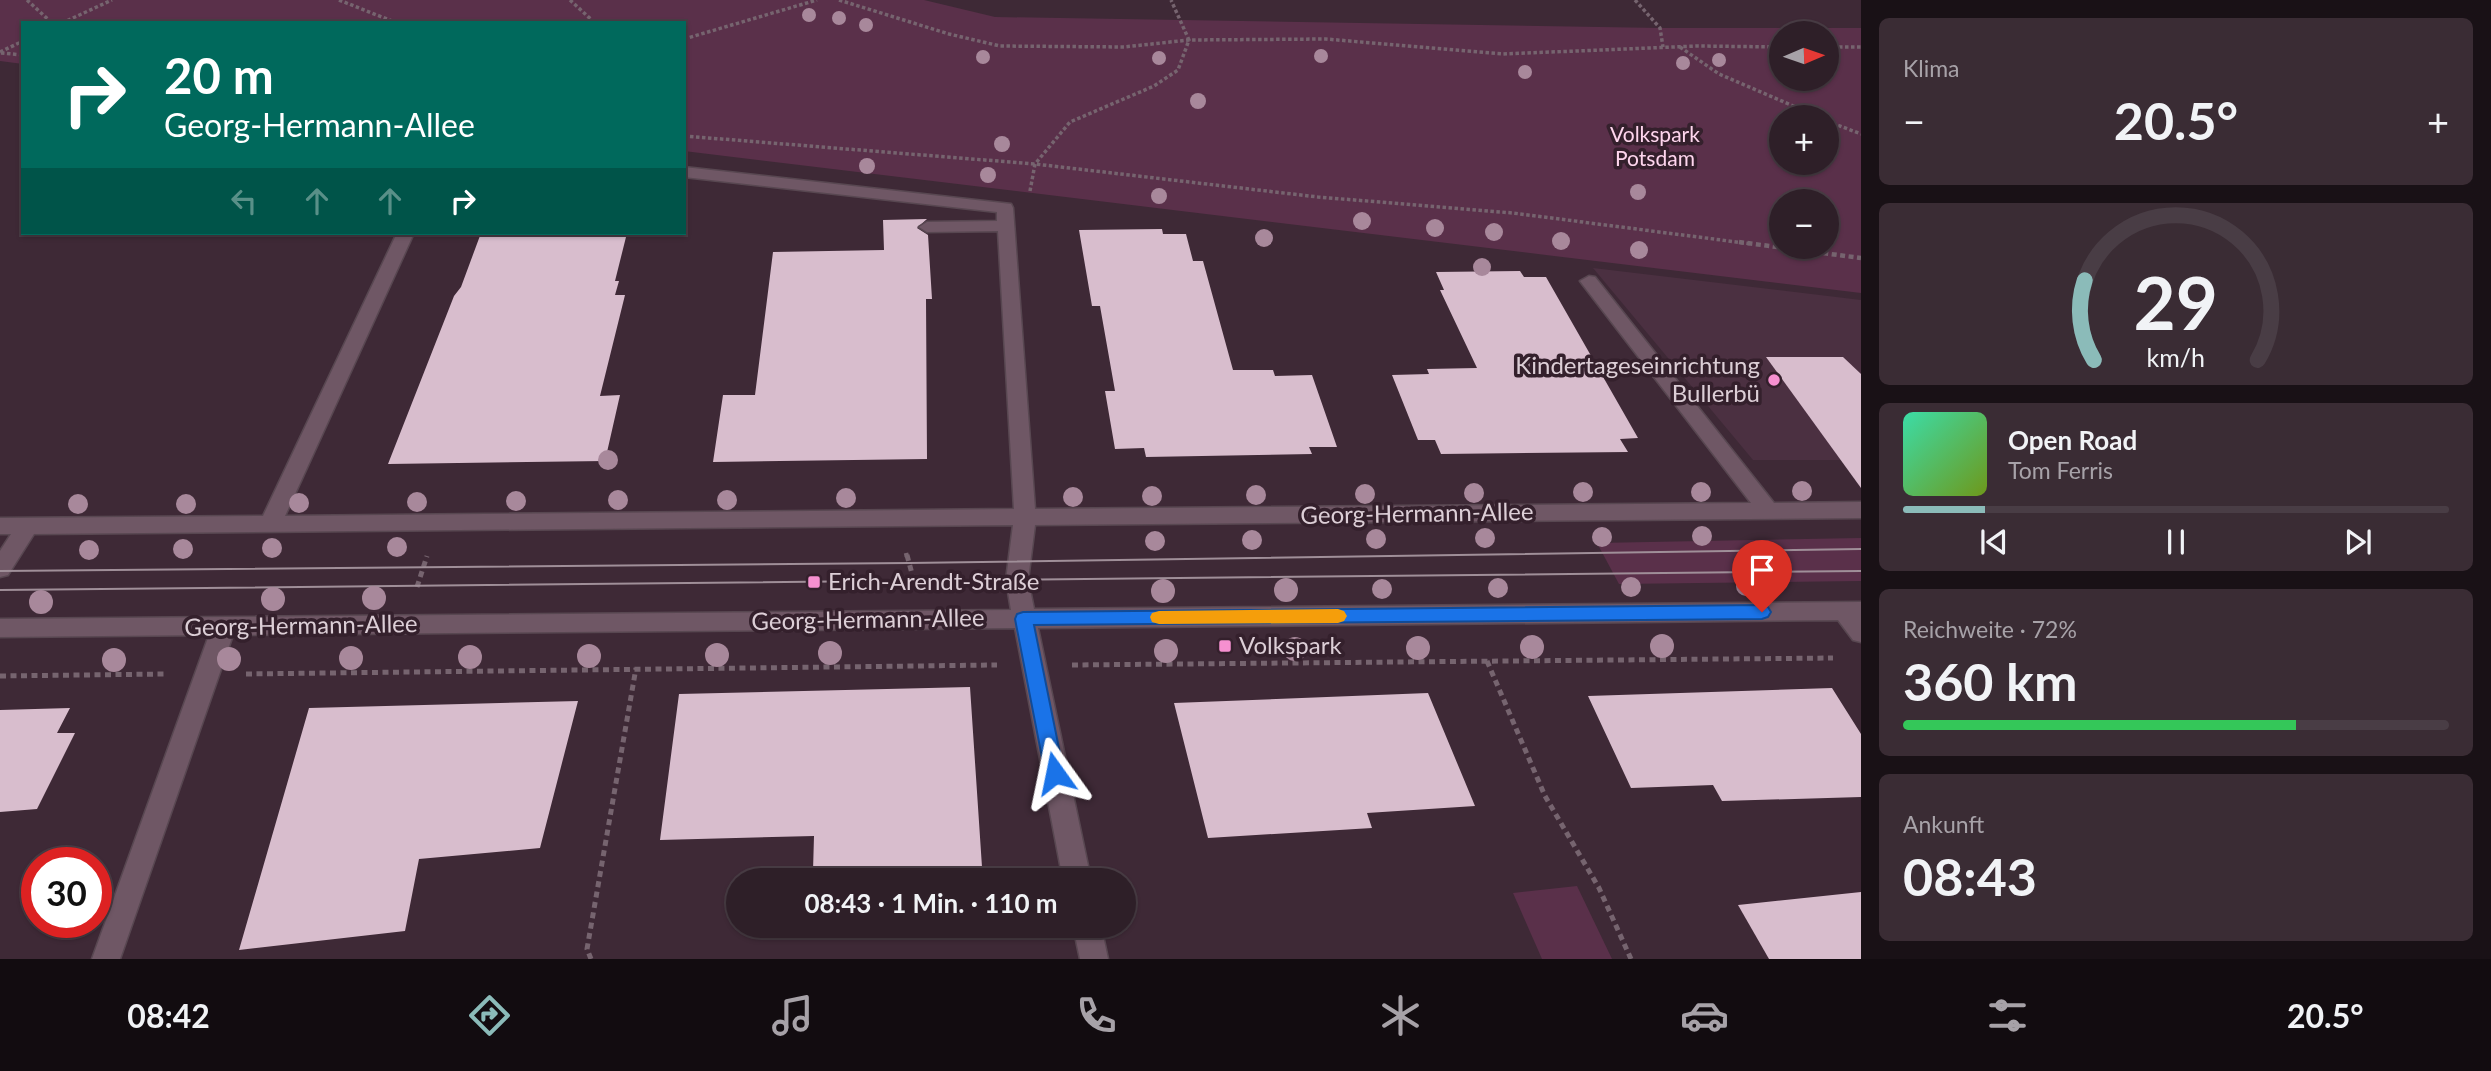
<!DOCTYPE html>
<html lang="de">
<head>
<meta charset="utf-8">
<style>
	:root { --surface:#2e1f28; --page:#3a2c34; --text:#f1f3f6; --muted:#a7a2a8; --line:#493d45; --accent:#8bbbb9 }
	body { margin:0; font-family:Lato,sans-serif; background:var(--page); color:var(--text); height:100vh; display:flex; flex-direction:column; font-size:26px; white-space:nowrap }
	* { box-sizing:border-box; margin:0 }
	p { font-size:23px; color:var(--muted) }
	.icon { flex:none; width:38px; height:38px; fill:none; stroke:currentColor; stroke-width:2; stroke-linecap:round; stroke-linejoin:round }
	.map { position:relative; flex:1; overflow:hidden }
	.details { display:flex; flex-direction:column; gap:18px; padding:18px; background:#191116; width:630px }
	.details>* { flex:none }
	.banner { position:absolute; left:21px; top:21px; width:665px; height:214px; border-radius:0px; box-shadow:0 2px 5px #0004,0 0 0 2px var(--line); background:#00695c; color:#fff; overflow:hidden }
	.needle { width:46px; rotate:88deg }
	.fabs { position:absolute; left:1769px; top:21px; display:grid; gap:14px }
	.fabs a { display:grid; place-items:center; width:70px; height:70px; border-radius:50%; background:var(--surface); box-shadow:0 2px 5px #0004,0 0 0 2px var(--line); font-size:35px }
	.speed { position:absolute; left:21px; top:847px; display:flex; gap:14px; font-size:35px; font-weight:700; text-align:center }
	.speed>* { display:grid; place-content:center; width:91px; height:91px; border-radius:50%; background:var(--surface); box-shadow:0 2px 5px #0004,0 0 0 2px var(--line); line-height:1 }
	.speed .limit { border:10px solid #d22; background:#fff; color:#111 }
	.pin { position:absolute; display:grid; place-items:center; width:60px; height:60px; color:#fff; margin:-72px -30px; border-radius:50% 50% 50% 0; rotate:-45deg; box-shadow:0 0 7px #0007 }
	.pin .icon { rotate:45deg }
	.me { position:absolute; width:77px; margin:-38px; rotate:348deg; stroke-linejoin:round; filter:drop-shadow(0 0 5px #0008) }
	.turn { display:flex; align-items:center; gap:24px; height:147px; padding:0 28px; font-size:32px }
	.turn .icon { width:91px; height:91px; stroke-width:2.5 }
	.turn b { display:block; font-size:49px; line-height:60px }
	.lanes { display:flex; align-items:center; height:66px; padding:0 28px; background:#0003; justify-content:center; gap:35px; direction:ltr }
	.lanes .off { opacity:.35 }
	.big { font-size:52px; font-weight:700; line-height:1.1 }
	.details .widget { flex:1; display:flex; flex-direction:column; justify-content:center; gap:10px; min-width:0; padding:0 24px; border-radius:10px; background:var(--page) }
	.details .dial { align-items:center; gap:0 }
	.dial svg { height:182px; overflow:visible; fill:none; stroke:var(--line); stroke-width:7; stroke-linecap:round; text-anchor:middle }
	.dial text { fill:var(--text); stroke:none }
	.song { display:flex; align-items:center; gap:21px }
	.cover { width:84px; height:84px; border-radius:10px; background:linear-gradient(135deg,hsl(160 70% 55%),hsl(80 70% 35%)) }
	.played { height:7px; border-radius:4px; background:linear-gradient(90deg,var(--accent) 15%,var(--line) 15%) }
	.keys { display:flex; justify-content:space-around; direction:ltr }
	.heat { display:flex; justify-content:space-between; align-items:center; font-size:38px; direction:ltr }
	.charge { height:10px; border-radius:5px; background:linear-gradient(90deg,#34c759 72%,var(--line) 0) }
	.trip { position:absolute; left:726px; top:868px; width:410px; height:70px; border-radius:35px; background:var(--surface); box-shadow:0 2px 5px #0004,0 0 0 2px var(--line); font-weight:700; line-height:70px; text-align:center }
	.menu { display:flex; height:112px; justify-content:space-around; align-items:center; background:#120c10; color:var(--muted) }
	.menu .icon { width:49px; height:49px }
	.menu .current { color:var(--accent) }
	.menu b { font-size:32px; color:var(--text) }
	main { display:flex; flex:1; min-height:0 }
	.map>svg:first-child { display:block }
	.built { fill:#4b3041 }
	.green { fill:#5a304a; fill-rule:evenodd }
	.building { fill:#d8bdcd }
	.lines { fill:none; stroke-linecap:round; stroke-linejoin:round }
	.minor-casing { stroke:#584751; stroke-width:3 }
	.path-far2 { stroke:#76646f; stroke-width:3.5; stroke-dasharray:3.5 2.5; stroke-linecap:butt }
	.path-far1 { stroke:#76646f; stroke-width:4.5; stroke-dasharray:5 3.5; stroke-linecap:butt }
	.path { stroke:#76646f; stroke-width:5; stroke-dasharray:6 4.5; stroke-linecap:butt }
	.minor { fill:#6f5765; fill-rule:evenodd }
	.tram { stroke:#a08f99; stroke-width:2 }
	.tree { fill:#a8889b }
	.route { fill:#1a73e8; stroke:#114b97; stroke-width:2 }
	.slow { fill:#f59e0b }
	.poi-dot { fill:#f690d0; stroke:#34202c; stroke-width:2.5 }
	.labels { text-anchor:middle; stroke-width:7; stroke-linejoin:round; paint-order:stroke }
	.far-park-label { font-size:21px; fill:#fed5ed; stroke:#34202c }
	.poi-label { font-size:24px; fill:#dcced6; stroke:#34202c; text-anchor:start }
	.street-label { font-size:24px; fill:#dcced6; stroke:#34202c }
</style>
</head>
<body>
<main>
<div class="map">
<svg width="1861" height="959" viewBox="0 0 1861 959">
	<rect width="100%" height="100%" fill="#3e2936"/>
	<!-- built -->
	<path class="built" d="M1593 268 1861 300V460H1753Z"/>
	<!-- green -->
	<g class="green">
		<path d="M0 0H924L995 17 1660 28H1861V293L684 151V23H23V64L0 61ZM1827 33V79H1782V33ZM1782 117H1827V163H1782ZM1782 201H1827V247H1782Z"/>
		<path d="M1861 538V581L1619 584 1597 543Z"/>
		<path d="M1577 886 1612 959H1542L1513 893Z"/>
	</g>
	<!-- building -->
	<g class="building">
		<path d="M927 219 917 228 928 235 932 299H926L927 459 713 462 723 395H755L773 252 884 250 883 220Z"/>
		<path d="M1162 229 1163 234H1186L1193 261H1203L1233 370H1273L1275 376 1312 375 1337 447H1309L1312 454 1146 457 1144 448 1115 449 1105 391H1115L1100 306H1092L1079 230Z"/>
		<path d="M481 233H627L615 281H619L615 295H625L600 396 620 395 605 461 388 464 454 296 461 287Z"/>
		<path d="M1520 271 1524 277H1546L1638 438 1620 439 1628 452 1441 454 1435 440H1418L1392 375 1429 374 1427 369 1477 368 1440 290H1444L1436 272Z"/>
		<path d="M1766 357H1843L1861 374V488Z"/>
		<path d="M970 687 982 867 813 871 814 836 660 840 679 694Z"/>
		<path d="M1832 688 1861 734V797L1722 801 1713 785 1631 788 1588 696Z"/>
		<path d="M1428 693 1475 806 1367 813 1372 828 1208 838 1174 703Z"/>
		<path d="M578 701 540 848 419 859 405 931 239 950 309 708Z"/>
		<path d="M70 708 57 733H75L37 809 0 812V710Z"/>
		<path d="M1861 892V959H1769L1738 905Z"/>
	</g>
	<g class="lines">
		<defs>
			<g id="minor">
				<path d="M684 167 1011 204 1013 208 1035 509 1751 503 1583 285 1580 281 1589 276 1595 277 1774 503 1861 502V518L1035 525 1028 580 1034 609 1861 602V642L1853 640 1838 620 1038 628 1091 880H1063L1015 628 233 635 120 959H92L209 635 0 637V619L1011 610 1006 580 1013 525 34 534 8 575 0 577V551L11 534H0V518L263 516 397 233H414L285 516 1014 509 998 231 927 232 919 227 927 222 997 221V212L684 177Z"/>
				<path d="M1073 926H1101L1108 959H1080Z"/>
			</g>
		</defs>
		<!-- minor casing -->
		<use href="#minor" class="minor-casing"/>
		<!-- path-far2 -->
		<g class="path-far2">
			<path d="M27 0 52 23"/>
			<path d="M339 0 397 23"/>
			<path d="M570 0 595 23"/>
			<path d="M839 0 949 34 1000 46 1124 47 1189 40 1326 39 1503 54 1698 46 1782 47"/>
			<path d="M1635 0 1660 28 1663 47"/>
			<path d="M62 23 112 0"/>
			<path d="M581 23 592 20"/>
			<path d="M684 39 817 0"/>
			<path d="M1680 47 1719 74 1819 117"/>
			<path d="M1827 47H1861"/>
			<path d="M0 52 23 41"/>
			<path d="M1 53 23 55"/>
			<path d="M1827 121 1861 134"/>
			<path d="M684 136 1035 164 1318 197 1513 213 1752 244"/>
			<path d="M1030 191 1035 164 1070 122 1154 86 1178 70 1189 40 1171 0"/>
		</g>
		<!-- path-far1 -->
		<g class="path-far1">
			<path d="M1739 242 1861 258"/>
			<path d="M906 553 907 557"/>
		</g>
		<!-- path -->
		<g class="path">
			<path d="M907 555 915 585"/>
			<path d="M417 587 427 556"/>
			<path d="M1487 661 1545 796 1599 888 1631 959"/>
			<path d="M1072 665 1833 658"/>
			<path d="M246 674 997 665"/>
			<path d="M0 676 167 674"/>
			<path d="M591 959 587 949 636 668"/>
		</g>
		<!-- minor -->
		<use href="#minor" class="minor"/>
		<!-- tram -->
		<g class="tram">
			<path d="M0 571 909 563 1861 549"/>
			<path d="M0 590 1861 571"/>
		</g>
	</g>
	<!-- trees -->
	<g class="tree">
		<circle cx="809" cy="15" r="7"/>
		<circle cx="839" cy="18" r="7"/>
		<circle cx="866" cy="25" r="7"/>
		<circle cx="1321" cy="56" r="7"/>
		<circle cx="983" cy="57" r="7"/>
		<circle cx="1159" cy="58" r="7"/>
		<circle cx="1719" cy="60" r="7"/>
		<circle cx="1683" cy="63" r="7"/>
		<circle cx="1525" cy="72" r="7"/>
		<circle cx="1198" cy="101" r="8"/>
		<circle cx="1002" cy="144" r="8"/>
		<circle cx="867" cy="166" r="8"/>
		<circle cx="988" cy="175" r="8"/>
		<circle cx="1638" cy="192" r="8"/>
		<circle cx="1159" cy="196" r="8"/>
		<circle cx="1362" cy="221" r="9"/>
		<circle cx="1435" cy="228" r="9"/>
		<circle cx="1494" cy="232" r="9"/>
		<circle cx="1264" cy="238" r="9"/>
		<circle cx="1561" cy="241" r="9"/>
		<circle cx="1639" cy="250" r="9"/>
		<circle cx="1482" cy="267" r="9"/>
		<circle cx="608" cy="460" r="10"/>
		<circle cx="1802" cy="491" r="10"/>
		<circle cx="1583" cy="492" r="10"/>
		<circle cx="1701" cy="492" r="10"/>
		<circle cx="1474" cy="493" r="10"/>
		<circle cx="1365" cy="494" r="10"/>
		<circle cx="1256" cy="495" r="10"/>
		<circle cx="1152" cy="496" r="10"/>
		<circle cx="1073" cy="497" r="10"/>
		<circle cx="846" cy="498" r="10"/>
		<circle cx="618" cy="500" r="10"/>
		<circle cx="727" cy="500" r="10"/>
		<circle cx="516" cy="501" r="10"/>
		<circle cx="417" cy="502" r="10"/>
		<circle cx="299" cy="503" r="10"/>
		<circle cx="78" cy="504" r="10"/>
		<circle cx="186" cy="504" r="10"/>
		<circle cx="1702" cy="536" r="10"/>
		<circle cx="1602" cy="537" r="10"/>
		<circle cx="1485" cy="538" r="10"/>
		<circle cx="1376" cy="539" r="10"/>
		<circle cx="1252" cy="540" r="10"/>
		<circle cx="1155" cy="541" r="10"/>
		<circle cx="397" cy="547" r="10"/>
		<circle cx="272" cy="548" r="10"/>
		<circle cx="183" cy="549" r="10"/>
		<circle cx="89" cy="550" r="10"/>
		<circle cx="1746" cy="586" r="10"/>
		<circle cx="1631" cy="587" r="10"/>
		<circle cx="1498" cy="588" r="10"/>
		<circle cx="1286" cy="590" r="12"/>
		<circle cx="1382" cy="589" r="10"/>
		<circle cx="1163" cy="591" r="12"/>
		<circle cx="374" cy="598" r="12"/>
		<circle cx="273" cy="599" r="12"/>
		<circle cx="41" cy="602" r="12"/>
		<circle cx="1662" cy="646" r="12"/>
		<circle cx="1532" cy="647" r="12"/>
		<circle cx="1418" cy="648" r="12"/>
		<circle cx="1295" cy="649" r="12"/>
		<circle cx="1166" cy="651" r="12"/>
		<circle cx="830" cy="653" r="12"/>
		<circle cx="717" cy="655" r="12"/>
		<circle cx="589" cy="656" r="12"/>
		<circle cx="470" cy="657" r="12"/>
		<circle cx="351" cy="658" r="12"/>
		<circle cx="229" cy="659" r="12"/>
		<circle cx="114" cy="660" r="12"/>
	</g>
	<!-- route -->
	<path class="route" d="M1762 605 1768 607 1771 612 1768 617 1762 619 1034 625 1064 773 1062 779 1055 781 1048 779 1045 773 1015 619 1017 614 1023 612Z"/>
	<!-- slow -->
	<path class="slow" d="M1338 609 1344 611 1347 616 1344 621 1338 623 1159 624 1152 622 1150 617 1152 613 1159 611Z"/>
	<!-- markers -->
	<g class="poi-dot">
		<circle cx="1774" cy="380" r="7"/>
		<rect x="807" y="575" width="14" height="14" rx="3.5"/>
		<rect x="1218" y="639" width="14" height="14" rx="3.5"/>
	</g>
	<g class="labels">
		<!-- far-park labels -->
		<g class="far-park-label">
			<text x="1655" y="142">Volkspark<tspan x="1655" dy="24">Potsdam</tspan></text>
		</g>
		<!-- poi labels -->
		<g class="poi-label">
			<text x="1760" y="374" text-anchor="end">Kindertageseinrichtung<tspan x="1760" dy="28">Bullerbü</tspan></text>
			<text x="828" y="590">Erich-Arendt-Straße</text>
			<text x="1239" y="654">Volkspark</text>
		</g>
		<!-- street labels -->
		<g class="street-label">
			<text transform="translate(1417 514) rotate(-1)" y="8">Georg-Hermann-Allee</text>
			<text transform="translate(868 620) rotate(-1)" y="8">Georg-Hermann-Allee</text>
			<text transform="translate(301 626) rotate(-1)" y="8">Georg-Hermann-Allee</text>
		</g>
	</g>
</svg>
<div class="fabs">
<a><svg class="needle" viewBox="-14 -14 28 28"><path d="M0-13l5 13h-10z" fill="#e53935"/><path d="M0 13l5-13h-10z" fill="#a7a2a8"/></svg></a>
<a>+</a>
<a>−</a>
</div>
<div class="speed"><div class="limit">30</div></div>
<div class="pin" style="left:1762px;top:612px;background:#d93025"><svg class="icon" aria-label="arrive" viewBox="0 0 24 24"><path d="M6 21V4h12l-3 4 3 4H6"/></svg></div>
<svg class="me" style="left:1055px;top:773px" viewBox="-20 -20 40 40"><path d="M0-17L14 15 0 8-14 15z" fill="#1a73e8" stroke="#fff" stroke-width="4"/></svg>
<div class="trip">08:43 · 1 Min. · 110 m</div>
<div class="banner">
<div class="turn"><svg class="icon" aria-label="right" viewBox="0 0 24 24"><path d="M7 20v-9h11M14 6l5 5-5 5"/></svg><div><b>20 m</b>Georg-Hermann-Allee</div></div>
<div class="lanes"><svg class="icon off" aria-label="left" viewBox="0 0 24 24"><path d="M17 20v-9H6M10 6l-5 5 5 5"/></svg><svg class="icon off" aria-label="ahead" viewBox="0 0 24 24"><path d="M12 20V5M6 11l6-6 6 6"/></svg><svg class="icon off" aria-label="ahead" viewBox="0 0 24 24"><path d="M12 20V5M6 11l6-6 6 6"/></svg><svg class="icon" aria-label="right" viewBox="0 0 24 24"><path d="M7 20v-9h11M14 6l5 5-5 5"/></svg></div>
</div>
</div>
<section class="details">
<div class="widget"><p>Klima</p>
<div class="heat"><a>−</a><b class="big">20.5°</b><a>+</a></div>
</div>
<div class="widget dial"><svg viewBox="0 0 100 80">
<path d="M14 69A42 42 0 1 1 86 69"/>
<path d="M14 69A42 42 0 0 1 10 34" stroke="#8bbbb9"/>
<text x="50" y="56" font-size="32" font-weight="700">29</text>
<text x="50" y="72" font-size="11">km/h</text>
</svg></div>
<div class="widget">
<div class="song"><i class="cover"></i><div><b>Open Road</b><p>Tom Ferris</p></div></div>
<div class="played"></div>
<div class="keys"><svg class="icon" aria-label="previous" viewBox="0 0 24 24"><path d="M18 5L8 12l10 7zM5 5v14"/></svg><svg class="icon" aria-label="pause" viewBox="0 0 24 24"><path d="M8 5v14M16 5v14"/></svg><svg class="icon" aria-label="next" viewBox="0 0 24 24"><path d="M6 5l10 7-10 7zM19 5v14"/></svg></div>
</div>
<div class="widget"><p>Reichweite · 72%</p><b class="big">360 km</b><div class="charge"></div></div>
<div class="widget"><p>Ankunft</p><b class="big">08:43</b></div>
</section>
</main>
<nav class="menu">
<b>08:42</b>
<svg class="icon current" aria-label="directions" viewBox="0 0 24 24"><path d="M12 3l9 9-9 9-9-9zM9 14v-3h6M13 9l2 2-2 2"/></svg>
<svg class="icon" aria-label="music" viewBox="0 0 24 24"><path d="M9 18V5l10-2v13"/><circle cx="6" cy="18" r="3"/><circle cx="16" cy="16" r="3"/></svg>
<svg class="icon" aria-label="phone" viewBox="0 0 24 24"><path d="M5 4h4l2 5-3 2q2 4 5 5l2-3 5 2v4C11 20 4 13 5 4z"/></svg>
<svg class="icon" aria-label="climate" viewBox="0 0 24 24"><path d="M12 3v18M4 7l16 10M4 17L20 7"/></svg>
<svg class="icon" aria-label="car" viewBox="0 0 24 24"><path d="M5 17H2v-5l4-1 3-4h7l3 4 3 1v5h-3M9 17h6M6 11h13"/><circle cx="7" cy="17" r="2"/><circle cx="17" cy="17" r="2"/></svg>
<svg class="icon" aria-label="filters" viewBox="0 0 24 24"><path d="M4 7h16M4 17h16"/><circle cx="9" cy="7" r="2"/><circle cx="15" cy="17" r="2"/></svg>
<b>20.5°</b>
</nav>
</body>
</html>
